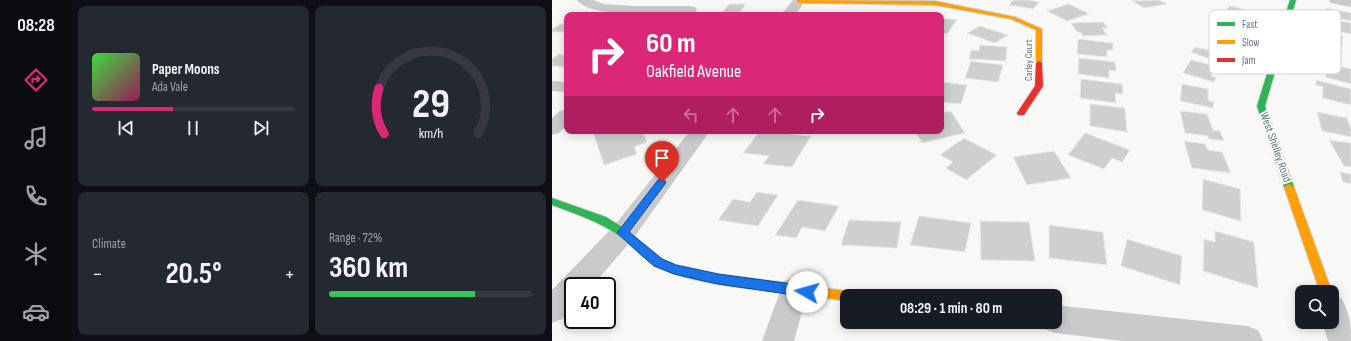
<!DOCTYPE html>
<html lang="en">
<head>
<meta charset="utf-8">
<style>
	:root { --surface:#171b24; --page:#242831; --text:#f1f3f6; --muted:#9ea1a6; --line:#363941; --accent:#db2777 }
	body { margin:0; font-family:"Sofia Sans Condensed",sans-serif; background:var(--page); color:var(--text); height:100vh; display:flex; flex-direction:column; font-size:15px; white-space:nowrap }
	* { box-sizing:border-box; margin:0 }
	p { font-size:13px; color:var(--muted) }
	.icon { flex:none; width:22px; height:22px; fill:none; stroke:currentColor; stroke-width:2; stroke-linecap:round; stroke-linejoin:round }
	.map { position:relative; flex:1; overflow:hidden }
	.sheet { display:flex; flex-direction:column; gap:6px; padding:6px; background:#0d0f14; width:480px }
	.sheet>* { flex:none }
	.hud { position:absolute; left:12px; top:12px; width:380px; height:122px; border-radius:8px; box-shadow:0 2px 10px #0003; background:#db2777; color:#fff; overflow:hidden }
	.controls { position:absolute; left:743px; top:285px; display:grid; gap:8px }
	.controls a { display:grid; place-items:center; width:44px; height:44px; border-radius:8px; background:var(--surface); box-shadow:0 2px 10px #0003; font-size:20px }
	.speed { position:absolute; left:12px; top:277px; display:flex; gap:8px; font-size:20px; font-weight:700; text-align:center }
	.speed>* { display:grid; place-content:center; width:52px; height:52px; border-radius:50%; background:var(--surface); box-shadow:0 2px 10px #0003; line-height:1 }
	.speed .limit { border:2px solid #111; border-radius:6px; background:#fff; color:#111 }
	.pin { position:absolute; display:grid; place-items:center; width:34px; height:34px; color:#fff; margin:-41px -17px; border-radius:50% 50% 50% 0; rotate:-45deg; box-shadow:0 0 4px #0007 }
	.pin .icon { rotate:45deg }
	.me { position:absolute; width:44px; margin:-22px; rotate:277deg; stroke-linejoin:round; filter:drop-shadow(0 0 3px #0008) }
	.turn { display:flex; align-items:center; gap:14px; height:84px; padding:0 16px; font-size:18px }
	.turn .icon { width:52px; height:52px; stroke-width:2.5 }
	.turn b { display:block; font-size:28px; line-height:34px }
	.lanes { display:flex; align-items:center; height:38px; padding:0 16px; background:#0003; justify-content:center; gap:20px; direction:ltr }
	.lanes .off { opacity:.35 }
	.big { font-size:30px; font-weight:700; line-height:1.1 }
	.sheet .tile { flex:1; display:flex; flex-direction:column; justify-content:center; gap:6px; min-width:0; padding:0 14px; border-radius:8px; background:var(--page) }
	.sheet .dial { align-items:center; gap:0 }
	.dial svg { height:104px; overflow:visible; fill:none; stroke:var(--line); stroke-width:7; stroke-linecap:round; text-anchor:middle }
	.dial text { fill:var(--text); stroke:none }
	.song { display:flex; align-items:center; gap:12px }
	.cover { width:48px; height:48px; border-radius:6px; background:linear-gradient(135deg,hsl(120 70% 55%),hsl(330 70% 35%)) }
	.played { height:4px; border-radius:2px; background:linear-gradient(90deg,var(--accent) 40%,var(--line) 40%) }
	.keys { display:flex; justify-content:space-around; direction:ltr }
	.heat { display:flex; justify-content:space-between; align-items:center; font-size:22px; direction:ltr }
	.charge { height:6px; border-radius:3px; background:linear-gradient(90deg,#34c759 72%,var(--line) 0) }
	.sheet .tiles { flex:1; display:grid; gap:6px; grid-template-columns:repeat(2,1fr) }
	.trip { position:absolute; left:288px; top:289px; width:222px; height:40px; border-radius:8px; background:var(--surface); box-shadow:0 2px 10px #0003; font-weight:700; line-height:40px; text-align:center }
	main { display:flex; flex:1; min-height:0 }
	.menu { display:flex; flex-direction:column; width:72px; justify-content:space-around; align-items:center; background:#090b0e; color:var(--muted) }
	.menu .icon { width:28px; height:28px }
	.menu .current { color:var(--accent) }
	.menu b { font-size:18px; color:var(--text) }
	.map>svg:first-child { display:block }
	.building { fill:#ced0d0; stroke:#e8e8e6 }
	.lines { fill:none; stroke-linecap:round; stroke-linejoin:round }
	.fast-casing { stroke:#d4d5d5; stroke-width:2 }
	.slow-casing { stroke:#d4d5d5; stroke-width:2 }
	.jam-casing { stroke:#d4d5d5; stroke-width:2 }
	.street { fill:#c9cacb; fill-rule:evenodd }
	.fast { fill:#30b455; fill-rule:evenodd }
	.slow { fill:#ff9f0a; fill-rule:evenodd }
	.jam { fill:#e5322d; fill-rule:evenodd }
	.route { fill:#1a73e8; stroke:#114b97 }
	.labels { text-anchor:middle; stroke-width:4; stroke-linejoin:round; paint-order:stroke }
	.far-street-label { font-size:10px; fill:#657580; stroke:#fff }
	.street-label { font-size:12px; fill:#657580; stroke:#fff }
	.key { fill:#fff; stroke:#d1d6d9; stroke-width:1 }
	.key-label { font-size:11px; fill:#657580 }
</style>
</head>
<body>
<main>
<nav class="menu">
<b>08:28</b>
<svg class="icon current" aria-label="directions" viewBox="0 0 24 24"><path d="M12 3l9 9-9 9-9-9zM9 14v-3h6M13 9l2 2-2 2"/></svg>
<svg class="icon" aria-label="music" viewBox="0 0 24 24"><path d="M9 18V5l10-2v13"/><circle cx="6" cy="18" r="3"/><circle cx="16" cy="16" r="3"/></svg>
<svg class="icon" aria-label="phone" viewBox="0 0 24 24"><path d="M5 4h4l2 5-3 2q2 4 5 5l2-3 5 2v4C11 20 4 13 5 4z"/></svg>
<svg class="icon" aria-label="climate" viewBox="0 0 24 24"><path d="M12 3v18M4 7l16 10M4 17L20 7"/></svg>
<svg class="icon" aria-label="car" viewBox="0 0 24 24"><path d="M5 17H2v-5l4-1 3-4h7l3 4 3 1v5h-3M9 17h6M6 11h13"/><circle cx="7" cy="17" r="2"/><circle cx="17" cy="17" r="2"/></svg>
</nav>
<section class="sheet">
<div class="tiles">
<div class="tile">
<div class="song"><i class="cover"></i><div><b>Paper Moons</b><p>Ada Vale</p></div></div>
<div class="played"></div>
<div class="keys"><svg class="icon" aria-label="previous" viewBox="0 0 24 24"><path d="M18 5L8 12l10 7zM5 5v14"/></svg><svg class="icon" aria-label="pause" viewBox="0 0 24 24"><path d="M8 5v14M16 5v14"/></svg><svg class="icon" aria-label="next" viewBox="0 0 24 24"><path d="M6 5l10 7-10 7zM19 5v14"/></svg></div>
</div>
<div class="tile dial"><svg viewBox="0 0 100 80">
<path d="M14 69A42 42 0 1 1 86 69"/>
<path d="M14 69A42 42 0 0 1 10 34" stroke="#db2777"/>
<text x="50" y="56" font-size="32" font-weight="700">29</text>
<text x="50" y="72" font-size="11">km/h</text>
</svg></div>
<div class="tile"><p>Climate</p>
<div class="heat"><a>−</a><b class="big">20.5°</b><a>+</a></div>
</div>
<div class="tile"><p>Range · 72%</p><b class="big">360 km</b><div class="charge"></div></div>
</div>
</section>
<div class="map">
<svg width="799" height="341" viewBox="0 0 799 341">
	<rect width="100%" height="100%" fill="#f8f8f7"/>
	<!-- building -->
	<g class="building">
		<path d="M461 0H476L487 2 481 9 457 5Z"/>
		<path d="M607 0 615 4 592 8 580 1Z"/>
		<path d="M177 4H194L186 15H168Z"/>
		<path d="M517 4 537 14 515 21 495 11Z"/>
		<path d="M677 6 701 11 697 20 672 15Z"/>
		<path d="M774 8 799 13V21L784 18V16L773 14Z"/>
		<path d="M269 13 295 14 267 15Z"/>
		<path d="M302 14H331L330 15H302Z"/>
		<path d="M389 18 405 20 395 34 389 33Z"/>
		<path d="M777 19 799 23V34L775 29Z"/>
		<path d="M551 22 556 28H550L555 35 531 36 528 32H525L519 23Z"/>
		<path d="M9 24H15V32H0V29Z"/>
		<path d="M428 26 456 35 443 43 415 33Z"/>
		<path d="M769 31 791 36 790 47 768 42Z"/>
		<path d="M526 39 561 43V50H555V57L525 54Z"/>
		<path d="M428 45 455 47 454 61 417 59 419 50 427 51Z"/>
		<path d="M767 45 790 50 789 63 765 58Z"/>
		<path d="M659 46 679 52 674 62 659 58 658 59 639 52 643 47 657 50Z"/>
		<path d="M7 54 15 55V67L0 66V59Z"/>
		<path d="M527 58 563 62 564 71 557 70V78L526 74Z"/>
		<path d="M639 60 663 66 659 76 664 78 662 82 631 73Z"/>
		<path d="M419 61 451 65 446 82 413 78Z"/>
		<path d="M769 62 799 69V84L773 77 775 68 768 67Z"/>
		<path d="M529 79 570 84 571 94 563 93 564 103 528 98Z"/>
		<path d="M764 80 799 89V105L770 98 771 87 764 85Z"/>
		<path d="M389 82 415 85 409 104 389 102Z"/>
		<path d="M630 84 656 89V100L662 102 661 108 628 101Z"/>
		<path d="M538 104 573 108 575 132 538 126Z"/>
		<path d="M399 111 413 133 370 143 363 131H389V113Z"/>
		<path d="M628 111 655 114 661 130 668 131 672 141 657 139 656 136 633 133Z"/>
		<path d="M765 112 795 118 799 128V137L770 131Z"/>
		<path d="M45 131H90L95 142 82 147 85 154 52 165 41 132Z"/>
		<path d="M208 131 259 136 240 167 211 164 217 156 191 153Z"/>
		<path d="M533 133 578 150 570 162 560 158 552 169 516 155Z"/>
		<path d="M412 138 445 155 414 180 394 168 401 162 388 155Z"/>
		<path d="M777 140 799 143V167L792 166Z"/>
		<path d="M632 141 653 144 656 150 670 152 679 173 640 168Z"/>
		<path d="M502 151 519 178 475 185 461 157Z"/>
		<path d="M788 172 799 174V184L791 182Z"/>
		<path d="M651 179 688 189 689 221 650 210Z"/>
		<path d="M205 192 226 195 206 226 166 220 181 199 198 202Z"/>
		<path d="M246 200 287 206 273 231 250 227 244 238 223 235Z"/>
		<path d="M367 216 419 223 413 252 358 245Z"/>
		<path d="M297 220 349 222 345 248 289 245Z"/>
		<path d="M428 221 477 222 483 261 429 260Z"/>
		<path d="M497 225 551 232 555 265 497 258Z"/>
		<path d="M663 231 702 242 706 288 651 271 652 239 663 242Z"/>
		<path d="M575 239 630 256 628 285 569 266Z"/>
	</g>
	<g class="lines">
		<defs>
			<g id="fast">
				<path d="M738 0H744L713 106 742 187 737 190 732 187 705 106Z"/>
				<path d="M0 198 54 217 75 230 110 259 124 265 166 274 244 284 248 285 250 289 248 293 244 294C200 288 143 286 104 266 90 259 79 244 66 235 46 221 23 214 0 205Z"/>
			</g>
			<g id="slow">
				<path d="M245 0 383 1 463 17 490 29V63L487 65 484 63V30L459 19 383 5 247 3 245 2Z"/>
				<path d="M737 184 742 187 780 292H768L732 187Z"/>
				<path d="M244 284 295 291 299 292 301 296H295V301L244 294 240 293 238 289 240 285Z"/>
			</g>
			<path id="jam" d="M487 61 490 63 491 86 472 115H466L465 113 483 86 484 63Z"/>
		</defs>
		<!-- fast casing -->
		<use href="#fast" class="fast-casing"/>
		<!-- slow casing -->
		<use href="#slow" class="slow-casing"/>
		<!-- jam casing -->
		<use href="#jam" class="jam-casing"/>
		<!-- street -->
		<g class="street">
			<path d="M25 0H41L52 4 82 6H138L143 7 145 10 143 13 138 14C116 14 38 19 25 0Z"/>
			<path d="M241 0H254L243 15H229Z"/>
			<path d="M777 0H799V7L779 3Z"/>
			<path d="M0 81 15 82V92L0 91Z"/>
			<path d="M15 109V125L7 133 0 135V118L8 111Z"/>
			<path d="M138 131H158L80 240 40 286H21V307L10 319 0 323V290L62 226Z"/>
			<path d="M242 278 252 281 256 290 242 341H210L232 281Z"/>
			<path d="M780 295 790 299C798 316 799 322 799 341H776L770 322H780Z"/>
			<path d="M503 305 695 326 706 330 711 341H571L503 333 492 329 489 322H503Z"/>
		</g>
		<!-- fast -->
		<use href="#fast" class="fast"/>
		<!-- slow -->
		<use href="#slow" class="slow"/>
		<!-- jam -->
		<use href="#jam" class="jam"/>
	</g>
	<!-- route -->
	<path class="route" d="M110 179 114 182 113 184 77 232 110 259 124 265 166 274 255 286 259 288 261 292 259 295 255 297 166 284 122 274 102 266 65 233 106 180Z"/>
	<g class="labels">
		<!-- far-street labels -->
		<g class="far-street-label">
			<text transform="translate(476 60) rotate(-90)" y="4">Carley Court</text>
		</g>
		<!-- street labels -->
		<g class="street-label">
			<text transform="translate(724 147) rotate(71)" y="4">West Shelley Road</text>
		</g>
	</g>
	<!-- legend -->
	<rect x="657" y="10" width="132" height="64" rx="6" class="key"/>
	<rect x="665" y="22" width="18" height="4" fill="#30b455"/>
	<rect x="665" y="40" width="18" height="4" fill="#ff9f0a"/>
	<rect x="665" y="58" width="18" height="4" fill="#e5322d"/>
	<g class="key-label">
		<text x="690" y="28">Fast</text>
		<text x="690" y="46">Slow</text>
		<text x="690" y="64">Jam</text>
	</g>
</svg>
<div class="controls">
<a><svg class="icon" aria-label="search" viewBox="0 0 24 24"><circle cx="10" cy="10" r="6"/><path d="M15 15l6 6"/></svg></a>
</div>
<div class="speed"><div class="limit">40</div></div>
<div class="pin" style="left:110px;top:182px;background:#d93025"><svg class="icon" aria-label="arrive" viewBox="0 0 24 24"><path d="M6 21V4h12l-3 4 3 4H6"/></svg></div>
<svg class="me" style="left:255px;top:292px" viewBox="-20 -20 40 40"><circle r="19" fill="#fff"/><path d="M0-13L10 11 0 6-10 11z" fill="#1a73e8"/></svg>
<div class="trip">08:29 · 1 min · 80 m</div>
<div class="hud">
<div class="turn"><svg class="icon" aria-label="right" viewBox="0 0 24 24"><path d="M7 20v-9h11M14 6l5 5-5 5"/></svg><div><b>60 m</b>Oakfield Avenue</div></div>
<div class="lanes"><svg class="icon off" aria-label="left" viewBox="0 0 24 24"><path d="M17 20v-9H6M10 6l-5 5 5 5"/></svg><svg class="icon off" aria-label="ahead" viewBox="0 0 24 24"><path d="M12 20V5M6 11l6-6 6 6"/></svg><svg class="icon off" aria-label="ahead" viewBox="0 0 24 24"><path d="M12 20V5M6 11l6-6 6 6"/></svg><svg class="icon" aria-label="right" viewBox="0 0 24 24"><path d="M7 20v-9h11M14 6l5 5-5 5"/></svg></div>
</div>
</div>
</main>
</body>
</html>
